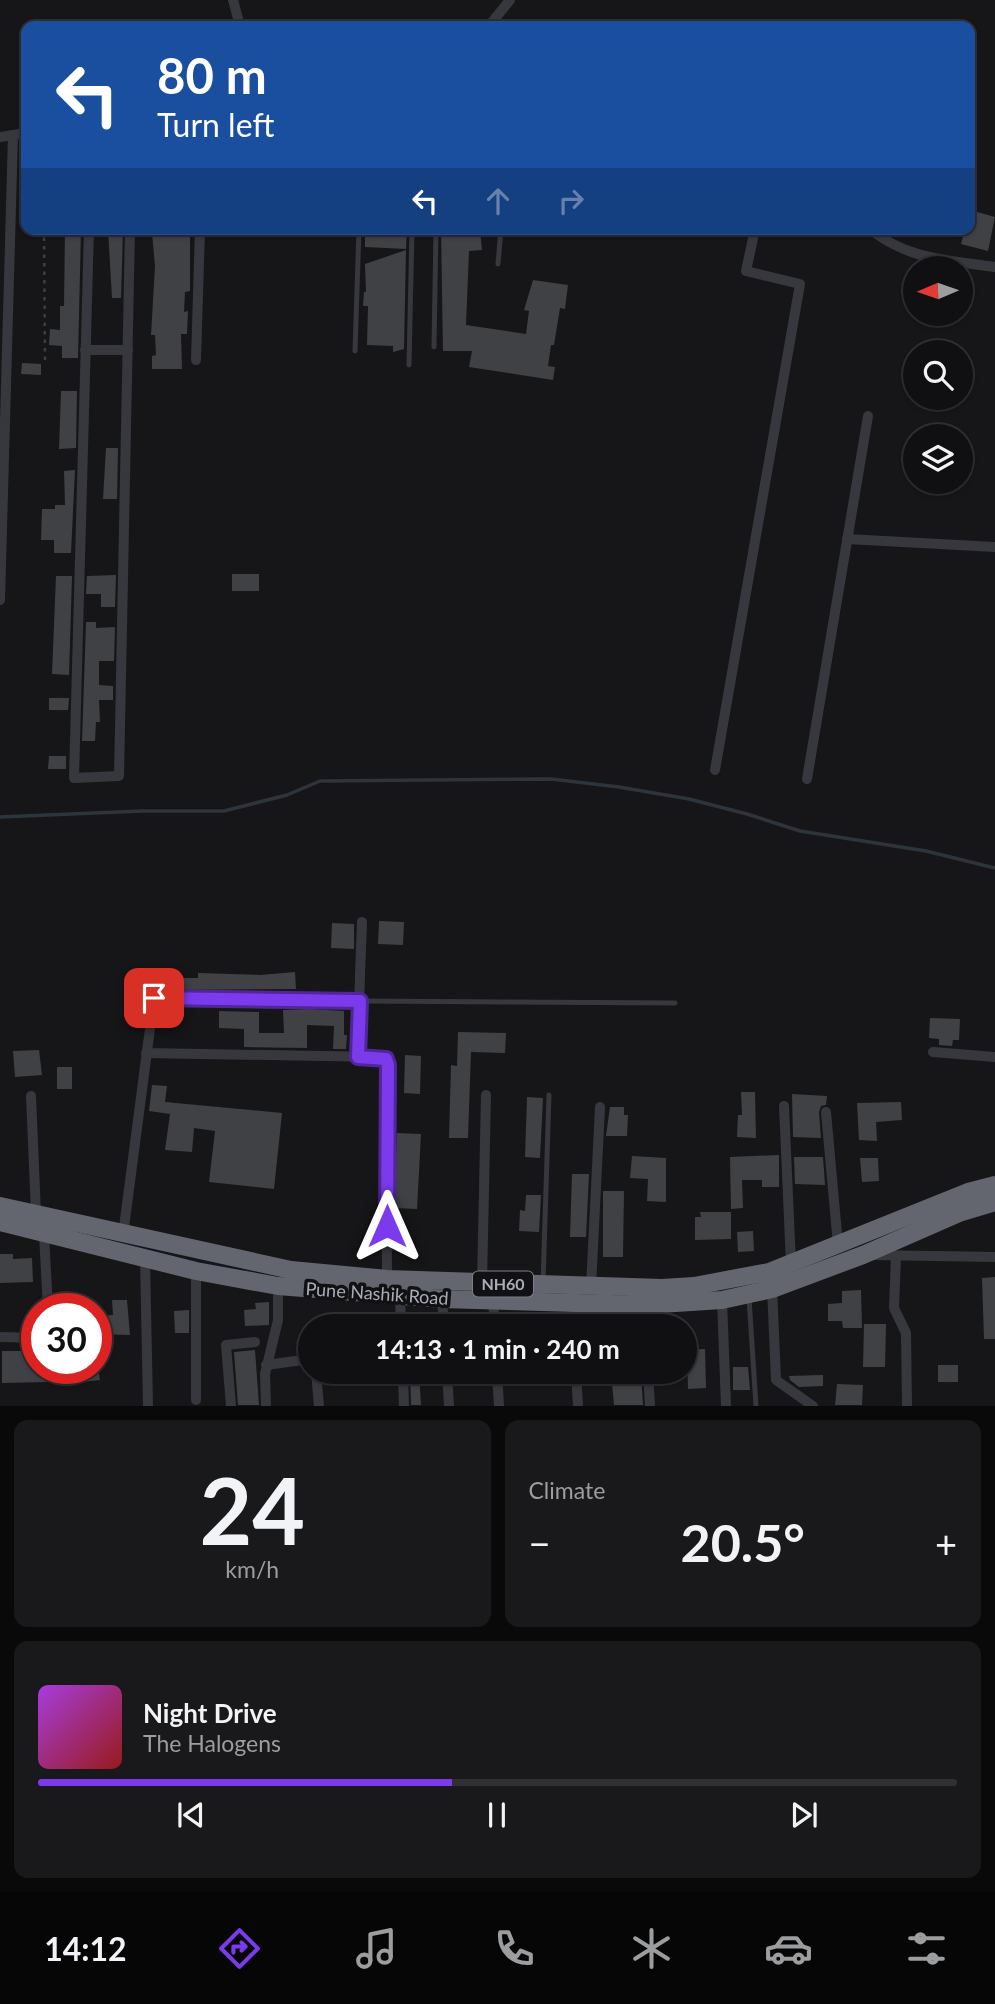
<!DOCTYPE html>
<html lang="en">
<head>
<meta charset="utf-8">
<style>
	:root { --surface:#101012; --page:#19191b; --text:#f1f3f6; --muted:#9c9d9f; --line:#303032; --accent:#7c3aed }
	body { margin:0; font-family:Lato,sans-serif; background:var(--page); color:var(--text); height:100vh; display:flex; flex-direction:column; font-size:26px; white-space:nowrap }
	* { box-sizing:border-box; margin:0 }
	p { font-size:23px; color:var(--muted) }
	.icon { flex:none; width:38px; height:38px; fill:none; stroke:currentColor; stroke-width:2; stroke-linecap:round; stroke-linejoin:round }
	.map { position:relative; height:1406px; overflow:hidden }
	.panel { display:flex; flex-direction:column; gap:14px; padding:14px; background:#09090a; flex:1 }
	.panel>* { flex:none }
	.guide { position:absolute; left:21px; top:21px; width:954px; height:214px; border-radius:14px; box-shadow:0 2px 5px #0004,0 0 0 2px var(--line); background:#1a4fa0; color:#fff; overflow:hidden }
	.needle { width:46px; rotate:268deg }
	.controls { position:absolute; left:903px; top:256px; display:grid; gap:14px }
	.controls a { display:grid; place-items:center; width:70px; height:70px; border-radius:50%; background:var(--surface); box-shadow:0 2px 5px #0004,0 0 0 2px var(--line); font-size:35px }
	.speed { position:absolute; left:21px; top:1293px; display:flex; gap:14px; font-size:35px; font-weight:700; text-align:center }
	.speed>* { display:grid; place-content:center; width:91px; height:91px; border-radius:50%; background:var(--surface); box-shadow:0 2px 5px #0004,0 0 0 2px var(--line); line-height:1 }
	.speed .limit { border:10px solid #d22; background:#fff; color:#111 }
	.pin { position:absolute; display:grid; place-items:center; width:60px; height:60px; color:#fff; margin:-30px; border-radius:14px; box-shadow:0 4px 10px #0006 }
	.me { position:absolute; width:77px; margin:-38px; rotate:0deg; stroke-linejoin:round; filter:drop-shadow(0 0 5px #0008) }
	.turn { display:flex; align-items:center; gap:24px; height:147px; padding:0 21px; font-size:32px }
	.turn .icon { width:91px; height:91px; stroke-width:2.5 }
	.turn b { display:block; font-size:49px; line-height:60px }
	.lanes { display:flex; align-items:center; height:66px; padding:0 21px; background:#0003; justify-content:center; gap:35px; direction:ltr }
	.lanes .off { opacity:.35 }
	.big { font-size:52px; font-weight:700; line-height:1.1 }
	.panel .widget { flex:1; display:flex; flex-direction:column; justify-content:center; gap:10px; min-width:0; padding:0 24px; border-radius:14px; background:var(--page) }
	.panel .dial { align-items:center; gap:0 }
	.dial b { font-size:91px; line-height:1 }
	.song { display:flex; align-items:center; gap:21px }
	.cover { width:84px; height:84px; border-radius:10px; background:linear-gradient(135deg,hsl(280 70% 55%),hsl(0 70% 35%)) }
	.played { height:7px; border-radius:4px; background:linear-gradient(90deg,var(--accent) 45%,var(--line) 45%) }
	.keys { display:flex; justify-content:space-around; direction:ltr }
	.heat { display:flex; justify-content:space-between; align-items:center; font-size:38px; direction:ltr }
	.panel .tiles { flex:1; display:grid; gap:14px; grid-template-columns:1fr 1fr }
	.widget:last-child { grid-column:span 2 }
	.trip { position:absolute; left:298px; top:1314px; width:399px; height:70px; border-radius:35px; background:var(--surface); box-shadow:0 2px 5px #0004,0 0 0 2px var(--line); font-weight:700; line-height:70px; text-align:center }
	.menu { display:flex; height:112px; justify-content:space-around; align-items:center; background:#060607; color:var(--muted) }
	.menu .icon { width:49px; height:49px }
	.menu .selected { color:var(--accent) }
	.menu b { font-size:32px; color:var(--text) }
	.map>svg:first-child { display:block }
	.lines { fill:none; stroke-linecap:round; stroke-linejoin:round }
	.stream { stroke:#2c353c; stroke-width:3.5 }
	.building { fill:#404145 }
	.path { stroke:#3d3f44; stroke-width:2.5; stroke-dasharray:3.5 5; stroke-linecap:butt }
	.lane { stroke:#37383d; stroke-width:5 }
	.street { stroke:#37383d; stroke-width:10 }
	.highway { stroke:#63666e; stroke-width:18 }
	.route-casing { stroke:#51269a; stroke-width:18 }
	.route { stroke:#7c3aed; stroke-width:12 }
	.labels { text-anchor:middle; stroke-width:7; stroke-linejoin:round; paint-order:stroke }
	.shield { fill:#111113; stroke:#7b7e86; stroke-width:2 }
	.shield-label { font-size:16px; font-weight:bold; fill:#a8adb8 }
	.street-label { font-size:18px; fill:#a8adb8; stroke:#111113 }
</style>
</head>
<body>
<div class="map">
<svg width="995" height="1406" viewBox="0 0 995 1406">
	<rect width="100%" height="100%" fill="#161618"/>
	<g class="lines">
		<!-- stream -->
		<path class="stream" d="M0 817 142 811H224L287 795 320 781 551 779 619 787 689 799 747 814 800 831 926 851 995 868"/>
	</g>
	<!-- building -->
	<g class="building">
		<path d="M970 210 995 217 988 251 961 244 965 229H970Z"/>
		<path d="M65 229H81L78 358H62V346L49 345 50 329 60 330V306H64Z"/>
		<path d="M108 229H123L121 298H112Z"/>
		<path d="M158 229H185L184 233 190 234V291L185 292 184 312 188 311 187 334H181L182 369H152V356L156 355 155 335H151L155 266 152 233 157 232Z"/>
		<path d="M369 229H407L406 249 365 247V234L369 233Z"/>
		<path d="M441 229H480L482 250 469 251 466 325 526 334 529 311 524 310 533 280 568 285 565 309 560 308 554 345H551L548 366 555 367 553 380 469 367 472 351H443Z"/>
		<path d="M406 250 404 349 393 352V346L367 345 368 306H363L364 292H366L365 264Z"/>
		<path d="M22 363 41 364V375L21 374Z"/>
		<path d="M61 391H77L76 448 59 449Z"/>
		<path d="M106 448H118L117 499H103Z"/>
		<path d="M75 470 71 553H54V540H41L42 509H55V505H65L64 471Z"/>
		<rect x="232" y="574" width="27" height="17"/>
		<path d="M116 575 115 607H101V594H86L87 576Z"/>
		<path d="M56 576H72L69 675 52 674Z"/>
		<path d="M86 622H96V628L115 627 114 661H99V685L113 686V700H99L100 722H96L95 741H82Z"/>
		<path d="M49 698H69L68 710H49Z"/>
		<path d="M49 756H66V769H48Z"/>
		<path d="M379 921 404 922 403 945 378 944Z"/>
		<path d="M332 923 354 924V949L331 948Z"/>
		<path d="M295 972 296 989 165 990V978H198V973L260 975Z"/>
		<path d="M309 1009 344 1011V1035H347L346 1049H333L334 1026 307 1025V1048L244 1047V1029L219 1028V1011L259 1012V1033H284L283 1010Z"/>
		<path d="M930 1018 960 1019 959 1040H953L952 1046 939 1045V1039L929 1038Z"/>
		<path d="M458 1032 506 1033 505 1053 471 1052 468 1138H449L451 1065 457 1066Z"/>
		<path d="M39 1050 42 1075 15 1077 13 1051Z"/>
		<path d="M405 1055 421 1056 420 1094 404 1093Z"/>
		<rect x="57" y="1067" width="15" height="22"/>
		<path d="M152 1085 167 1086 165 1102 282 1113 274 1189 209 1182 215 1131 194 1128 192 1152 165 1150 170 1114 149 1111Z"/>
		<path d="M741 1092H755L756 1138 737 1137 738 1115H742Z"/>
		<path d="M792 1094 827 1096 826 1105 821 1106 819 1112 821 1138 793 1137Z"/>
		<path d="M527 1097 543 1098 540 1158 525 1157Z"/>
		<path d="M901 1102 902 1120 876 1122 877 1141 859 1140 857 1103Z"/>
		<path d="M610 1107H624V1115H628L627 1136H606Z"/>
		<path d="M397 1133 421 1134 417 1209 394 1208Z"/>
		<path d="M779 1155V1187H762V1180H742L743 1208 731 1209 730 1157Z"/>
		<path d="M632 1156 666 1158V1202L647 1201 648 1179 630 1178Z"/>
		<path d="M794 1157H823L825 1185 795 1184Z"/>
		<path d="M860 1158H878L879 1181 862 1182Z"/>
		<path d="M572 1174H589L586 1237H570Z"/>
		<path d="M603 1191H624L623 1257H603Z"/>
		<path d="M526 1195H541L539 1232 519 1231 520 1210 525 1211Z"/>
		<path d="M700 1212H731V1239L695 1240V1217H701Z"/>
		<path d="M753 1231 754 1251 738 1252 737 1232Z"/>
		<path d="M0 1254H13V1259L32 1258 33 1282 0 1283Z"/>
		<path d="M995 1277V1339H984L982 1278Z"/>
		<path d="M861 1290 862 1328H843L842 1321H828V1304L842 1303V1291Z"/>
		<path d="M112 1300H127L130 1335 96 1334V1316L113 1315Z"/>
		<path d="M269 1302V1325L245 1326 244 1310 256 1309 255 1303Z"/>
		<path d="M189 1310V1333H175L174 1311Z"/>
		<path d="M864 1324H886L885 1367H863Z"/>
		<path d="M705 1349 706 1388 688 1389 687 1350Z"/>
		<path d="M255 1350 259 1405H238L234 1352Z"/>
		<path d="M2 1351H37V1368H44V1376L50 1382 2 1383Z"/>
		<rect x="938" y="1365" width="20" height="17"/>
		<path d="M733 1367H748L750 1390H733Z"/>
		<path d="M81 1368H98L100 1380 83 1382Z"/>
		<path d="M410 1372H419L421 1405H411Z"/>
		<path d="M611 1373H641L643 1405H614Z"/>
		<path d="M823 1375V1386L799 1387 790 1380 789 1376Z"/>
		<path d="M837 1384 863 1385 862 1405H835Z"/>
	</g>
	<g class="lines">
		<!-- path -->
		<path class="path" d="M44 229 45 360"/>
		<!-- lane -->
		<g class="lane">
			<path d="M498 264 501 229"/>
			<path d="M434 347 436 229"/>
			<path d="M355 351 359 229"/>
			<path d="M409 365 412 229"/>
			<path d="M360 1001 675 1003"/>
			<path d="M543 1282 549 1095"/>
			<path d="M749 1298 756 1406"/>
		</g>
		<!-- street -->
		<g class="street">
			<path d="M233 0 240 26"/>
			<path d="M489 26 510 0"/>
			<path d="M0 137 26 133"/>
			<path d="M89 229 74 778 119 776 130 229"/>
			<path d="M870 229C908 260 948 260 995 267"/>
			<path d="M85 350H128"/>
			<path d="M196 360 200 229"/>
			<path d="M847 539 995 547"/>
			<path d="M0 600 13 135"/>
			<path d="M715 770 800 284 746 271 755 229"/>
			<path d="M807 779 868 416"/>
			<path d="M154 997 360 1001"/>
			<path d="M933 1052 995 1057"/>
			<path d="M146 1053 379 1057 386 1059 387 1279"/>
			<path d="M357 1057 362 922"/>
			<path d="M31 1096 36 1214"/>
			<path d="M784 1106 791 1264"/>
			<path d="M826 1112 838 1245"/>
			<path d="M44 1234 48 1309"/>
			<path d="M123 1235 157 975"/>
			<path d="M873 1255 995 1257"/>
			<path d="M896 1256 894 1308 906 1333 907 1406"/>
			<path d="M145 1258 148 1406"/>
			<path d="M482 1283 486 1095"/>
			<path d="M591 1287 600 1107"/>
			<path d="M772 1287 776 1380 813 1406"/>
			<path d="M400 1296 401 1326"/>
			<path d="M442 1299 444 1326"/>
			<path d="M722 1300 726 1406"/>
			<path d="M493 1301 495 1326"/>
			<path d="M573 1304 574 1326"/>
			<path d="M644 1305 645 1326"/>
			<path d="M0 1337 37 1338"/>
			<path d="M266 1365 310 1359"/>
			<path d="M51 1368V1373"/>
			<path d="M316 1372 319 1406"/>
			<path d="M403 1372 404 1406"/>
			<path d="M447 1372 449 1406"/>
			<path d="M497 1372 499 1406"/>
			<path d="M576 1372 578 1406"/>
			<path d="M648 1372 650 1406"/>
			<path d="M196 1400V1271"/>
			<path d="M231 1406 226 1345 255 1342"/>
			<path d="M266 1406 265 1374 278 1320V1286"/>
		</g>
		<!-- highway -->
		<g class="highway">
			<path d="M0 1206 291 1270 387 1279 662 1288 694 1286 769 1272 968 1192 995 1185"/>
			<path d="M0 1222 196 1271 278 1286 442 1299 644 1305 722 1300 772 1289 863 1255 959 1213 995 1202"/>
		</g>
	</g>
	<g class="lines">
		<defs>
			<path id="route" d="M154 998 360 1001 358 1057 386 1059 388 1065 387 1226"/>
		</defs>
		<!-- route casing -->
		<use href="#route" class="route-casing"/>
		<!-- route -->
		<use href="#route" class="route"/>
	</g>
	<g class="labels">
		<!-- shield labels -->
		<rect class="shield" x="473" y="1271.5" width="60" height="25" rx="5"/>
		<g class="shield-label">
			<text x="503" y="1290">NH60</text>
		</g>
		<!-- street labels -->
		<g class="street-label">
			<text transform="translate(377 1294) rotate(4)" y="6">Pune Nashik Road</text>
		</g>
	</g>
</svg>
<div class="controls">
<a><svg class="needle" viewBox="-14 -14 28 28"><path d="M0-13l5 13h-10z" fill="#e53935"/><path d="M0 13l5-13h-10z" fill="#9c9d9f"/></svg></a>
<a><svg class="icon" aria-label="search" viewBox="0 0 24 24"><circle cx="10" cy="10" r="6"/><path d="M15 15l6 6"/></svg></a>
<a><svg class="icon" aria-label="layers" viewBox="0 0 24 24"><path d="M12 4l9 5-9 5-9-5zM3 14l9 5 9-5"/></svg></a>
</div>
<div class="speed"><div class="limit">30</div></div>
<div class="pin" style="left:154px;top:998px;background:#d93025"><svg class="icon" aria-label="arrive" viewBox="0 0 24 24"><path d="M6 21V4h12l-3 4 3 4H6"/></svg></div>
<svg class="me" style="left:387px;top:1226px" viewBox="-20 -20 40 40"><path d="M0-17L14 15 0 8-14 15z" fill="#7c3aed" stroke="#fff" stroke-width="4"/></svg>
<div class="trip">14:13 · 1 min · 240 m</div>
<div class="guide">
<div class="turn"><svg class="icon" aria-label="left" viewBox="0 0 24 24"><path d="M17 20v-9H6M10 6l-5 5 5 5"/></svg><div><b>80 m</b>Turn left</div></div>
<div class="lanes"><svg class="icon" aria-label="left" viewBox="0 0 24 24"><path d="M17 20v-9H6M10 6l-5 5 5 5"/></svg><svg class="icon off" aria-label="ahead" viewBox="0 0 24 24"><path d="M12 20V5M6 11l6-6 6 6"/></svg><svg class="icon off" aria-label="right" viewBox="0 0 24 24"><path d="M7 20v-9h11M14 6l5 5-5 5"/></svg></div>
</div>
</div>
<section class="panel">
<div class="tiles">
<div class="widget dial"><b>24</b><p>km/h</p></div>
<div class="widget"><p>Climate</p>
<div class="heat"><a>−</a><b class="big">20.5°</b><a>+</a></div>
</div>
<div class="widget">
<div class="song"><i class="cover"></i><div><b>Night Drive</b><p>The Halogens</p></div></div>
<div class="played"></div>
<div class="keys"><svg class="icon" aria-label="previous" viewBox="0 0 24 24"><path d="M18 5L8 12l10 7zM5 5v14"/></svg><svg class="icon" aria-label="pause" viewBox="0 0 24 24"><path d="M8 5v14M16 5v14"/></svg><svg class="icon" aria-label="next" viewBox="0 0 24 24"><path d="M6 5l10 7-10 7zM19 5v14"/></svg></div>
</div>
</div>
</section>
<nav class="menu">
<b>14:12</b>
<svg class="icon selected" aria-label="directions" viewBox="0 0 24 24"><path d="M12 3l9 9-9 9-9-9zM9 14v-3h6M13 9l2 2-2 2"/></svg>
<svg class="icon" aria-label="music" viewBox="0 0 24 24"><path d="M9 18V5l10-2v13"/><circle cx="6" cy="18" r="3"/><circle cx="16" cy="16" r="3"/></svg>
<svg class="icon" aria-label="phone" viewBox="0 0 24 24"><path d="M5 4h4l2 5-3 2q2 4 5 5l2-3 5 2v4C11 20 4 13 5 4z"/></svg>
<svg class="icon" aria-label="climate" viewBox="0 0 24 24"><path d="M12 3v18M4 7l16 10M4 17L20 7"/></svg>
<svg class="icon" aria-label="car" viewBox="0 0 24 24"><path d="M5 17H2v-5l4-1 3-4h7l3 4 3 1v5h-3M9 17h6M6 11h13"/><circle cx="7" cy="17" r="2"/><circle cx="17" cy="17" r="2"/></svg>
<svg class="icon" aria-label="filters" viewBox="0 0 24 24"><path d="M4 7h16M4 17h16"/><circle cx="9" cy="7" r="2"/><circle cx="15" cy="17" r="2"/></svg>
</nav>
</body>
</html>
